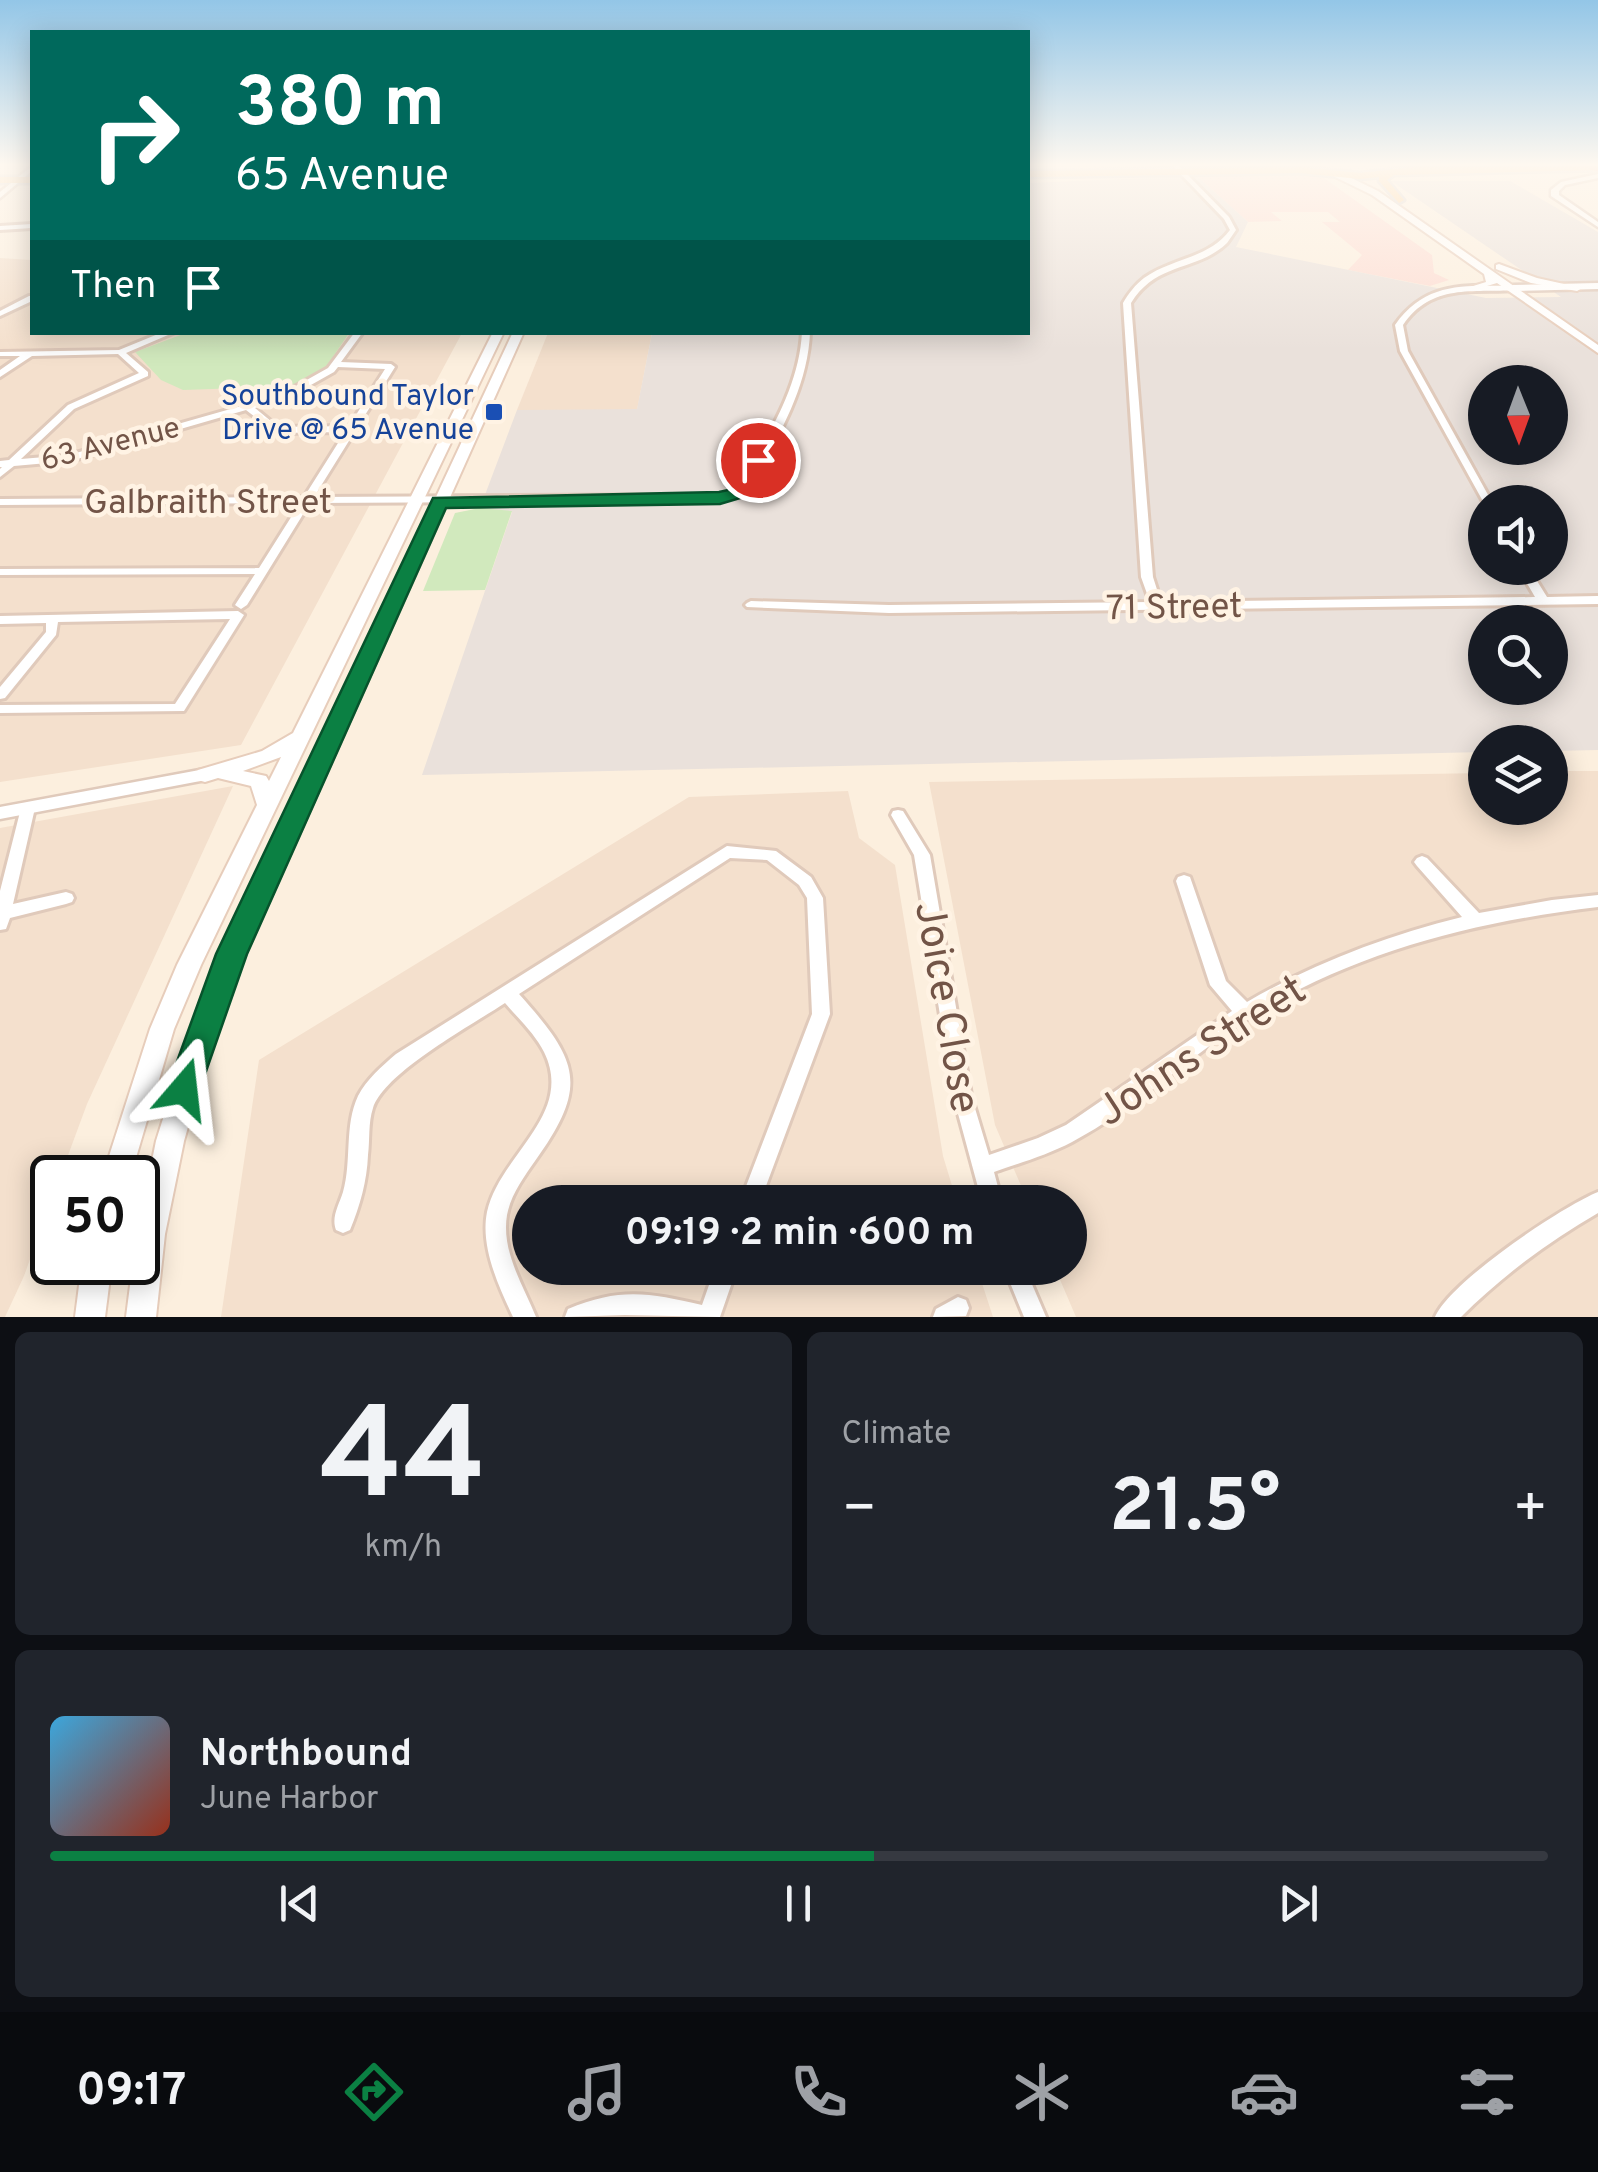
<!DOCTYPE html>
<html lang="en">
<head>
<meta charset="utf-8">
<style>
	:root { --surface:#171b24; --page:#20242c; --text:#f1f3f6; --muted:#9ea1a6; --line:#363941; --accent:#0b8043 }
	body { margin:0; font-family:Overpass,sans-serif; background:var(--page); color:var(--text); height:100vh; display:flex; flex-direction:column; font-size:38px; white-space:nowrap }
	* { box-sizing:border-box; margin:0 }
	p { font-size:32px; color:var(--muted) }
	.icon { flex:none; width:55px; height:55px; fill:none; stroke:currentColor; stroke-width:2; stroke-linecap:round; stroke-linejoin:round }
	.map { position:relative; height:1317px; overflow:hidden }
	.details { display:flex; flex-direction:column; gap:15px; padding:15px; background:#0d0f14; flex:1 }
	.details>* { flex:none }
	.top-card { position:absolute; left:30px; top:30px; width:1000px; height:305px; border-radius:0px; box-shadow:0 5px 25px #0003; background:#00695c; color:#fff; overflow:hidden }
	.needle { width:65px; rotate:179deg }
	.controls { position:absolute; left:1468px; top:365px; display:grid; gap:20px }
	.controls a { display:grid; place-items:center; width:100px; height:100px; border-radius:50%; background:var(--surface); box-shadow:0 5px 25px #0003; font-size:50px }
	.speed { position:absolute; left:30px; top:1155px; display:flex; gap:20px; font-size:50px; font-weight:700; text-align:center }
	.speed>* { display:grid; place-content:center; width:130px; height:130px; border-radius:50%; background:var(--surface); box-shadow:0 5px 25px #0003; line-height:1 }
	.speed .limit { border:5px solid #111; border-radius:15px; background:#fff; color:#111 }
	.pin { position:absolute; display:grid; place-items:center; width:85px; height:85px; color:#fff; margin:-42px; border:5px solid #fff; border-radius:50%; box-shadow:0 2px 10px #0007 }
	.me { position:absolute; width:110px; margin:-55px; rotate:17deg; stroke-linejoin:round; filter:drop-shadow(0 0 8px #0008) }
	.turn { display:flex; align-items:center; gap:35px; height:210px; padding:0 40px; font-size:45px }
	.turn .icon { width:130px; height:130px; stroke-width:2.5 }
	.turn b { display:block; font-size:70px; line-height:85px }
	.then { display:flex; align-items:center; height:95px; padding:0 40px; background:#0003; gap:20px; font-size:38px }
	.big { font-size:75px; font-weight:700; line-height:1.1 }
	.details .card { flex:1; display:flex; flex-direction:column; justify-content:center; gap:15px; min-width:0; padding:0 35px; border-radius:15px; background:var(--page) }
	.details .dial { align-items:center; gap:0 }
	.dial b { font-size:130px; line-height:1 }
	.song { display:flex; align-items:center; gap:30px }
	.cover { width:120px; height:120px; border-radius:15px; background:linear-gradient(135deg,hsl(200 70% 55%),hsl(10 70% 35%)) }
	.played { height:10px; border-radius:5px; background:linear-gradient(90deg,var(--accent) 55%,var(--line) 55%) }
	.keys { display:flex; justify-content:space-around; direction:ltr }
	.heat { display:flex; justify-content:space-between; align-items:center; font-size:55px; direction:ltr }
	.details .tiles { flex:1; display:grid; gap:15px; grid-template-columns:1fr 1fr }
	.card:last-child { grid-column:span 2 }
	.trip { position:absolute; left:512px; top:1185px; width:575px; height:100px; border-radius:50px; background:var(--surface); box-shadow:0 5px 25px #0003; font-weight:700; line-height:100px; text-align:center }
	.tabs { display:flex; height:160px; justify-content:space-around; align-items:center; background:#090b0e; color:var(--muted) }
	.tabs .icon { width:70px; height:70px }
	.tabs .on { color:var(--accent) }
	.tabs b { font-size:45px; color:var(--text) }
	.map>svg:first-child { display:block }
	.residential { fill:#f4e0cd }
	.commercial { fill:#fddcd2 }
	.industrial { fill:#eae1db; fill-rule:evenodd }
	.green { fill:#d1e9bd }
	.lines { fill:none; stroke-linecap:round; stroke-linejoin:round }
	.minor-casing { stroke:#e0cabb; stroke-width:6 }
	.tertiary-casing { stroke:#e0cabb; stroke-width:5 }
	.secondary-casing { stroke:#e7cdbb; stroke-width:4 }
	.primary-casing { stroke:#dad3cf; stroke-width:5 }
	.motorway-casing { stroke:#dad3cf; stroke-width:6 }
	.minor { fill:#fff; fill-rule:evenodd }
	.tertiary { fill:#fff; fill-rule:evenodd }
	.secondary { fill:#fff; fill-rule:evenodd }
	.primary { fill:#fcd095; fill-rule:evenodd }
	.motorway { fill:#f8a994; fill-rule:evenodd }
	.route { fill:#0b8043; stroke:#07532c; stroke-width:2.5 }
	.transit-dot { fill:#1a4fb4; stroke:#fff3e4; stroke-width:4 }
	.labels { text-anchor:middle; stroke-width:9; stroke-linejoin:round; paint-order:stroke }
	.far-transit-label { font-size:30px; fill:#164399; stroke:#fff3e4; text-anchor:end }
	.far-street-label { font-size:30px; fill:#725447; stroke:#fff3e4 }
	.street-label { font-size:35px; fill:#725447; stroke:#fff3e4 }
	.near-street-label { font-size:42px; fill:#725447; stroke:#fff3e4 }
</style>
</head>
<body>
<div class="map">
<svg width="1598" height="1317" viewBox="0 0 1598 1317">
	<rect width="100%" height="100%" fill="#fcefde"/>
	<!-- residential -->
	<g class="residential">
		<path d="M0 258 32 260V332L462 333 241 745 0 782Z"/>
		<path d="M548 333H652L637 410H517Z"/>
		<path d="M1550 771H1598V1317H1076L1055 1268H1070V1202H1028L995 1125 929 782 1485 773V808H1550Z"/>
		<path d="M233 786 87 1104 60 1177 52 1178V1198L24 1276 5 1317H0V828Z"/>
		<path d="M848 791 859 838 895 865 943 1156 957 1202H530V1268H977L993 1317H221L259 1060 689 797Z"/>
	</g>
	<!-- commercial -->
	<path class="commercial" d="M1197 176H1321L1432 255 1434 273 1449 280 1430 286 1348 270 1362 255 1322 222H1340L1328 212H1271L1282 221 1248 222Z"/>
	<!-- industrial -->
	<path class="industrial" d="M1197 176 1248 222 1236 247 1486 298 1561 297 1391 181H1510L1598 232V750L1550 751V742H1485V752L422 775 512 512 480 508 517 410 637 409 652 333 1028 332V183ZM1485 382H1550V448H1485ZM1485 502H1550V568H1485ZM1485 622H1550V688H1485Z"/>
	<!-- green -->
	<g class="green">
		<path d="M186 333H349L327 366 300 386 183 390 161 380 135 352Z"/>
		<path d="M480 508 512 511 485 590 423 591 455 513Z"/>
	</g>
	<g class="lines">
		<defs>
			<g id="minor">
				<path d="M1173 166H1179L1229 217 1236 230C1233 234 1230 239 1227 243 1197 272 1157 261 1131 303L1153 577 1161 602 1535 597 1518 568H1529L1547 597 1598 596V604L889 613 747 607 745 605 747 603 751 601 889 605 1150 602 1141 577 1123 303C1129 293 1135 285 1144 278 1172 258 1208 259 1230 230L1224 219Z"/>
				<path d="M32 224V228L0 230V226Z"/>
				<path d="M1513 286H1516V290C1472 293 1432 283 1403 325L1408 351 1492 502H1485V505L1400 351 1395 325C1426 281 1465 286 1513 286Z"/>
				<path d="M29 296H32V301L0 316V311Z"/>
				<path d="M163 332H175L126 353 148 372V376L74 409 21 459 69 455 280 395 328 368 355 332H363L341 362 391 364 395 367 314 497 720 495 737 491C764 441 799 391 802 332H810C808 391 773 446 745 495L720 501 310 503 247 605 241 609 235 605 255 574 0 575V569L259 568 300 503 0 505V499L304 497 345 432 276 433 246 410 70 461 14 466 0 477V469L2 467H0V461L9 460 68 405 139 373 118 354 32 356 0 377V370L20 356H0V352L119 350ZM338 367 385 369 349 426 278 427 255 408 286 399 334 372Z"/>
				<path d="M238 611 244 615 184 711 0 713V705L175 704 230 619 58 622 56 635 5 698 0 699V687L46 632V623L0 624V616Z"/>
				<path d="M28 803 33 804 35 808 13 904 66 892 72 894 74 898 72 902 66 904 10 918 6 929 0 930V891L21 808 23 804Z"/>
				<path d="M898 810 903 811 930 855 971 1095 989 1155 1038 1138 1066 1125 1232 1011 1210 985 1176 881 1178 877 1184 875 1190 877 1226 981 1247 1002C1314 963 1386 936 1462 917L1417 866 1414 862 1417 858 1422 856 1427 858 1479 913 1552 900 1598 895V907C1474 922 1352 952 1246 1020 1187 1059 1134 1109 1072 1142 1047 1155 1020 1163 994 1172L1002 1202H982L953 1095 914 855 891 815 893 811Z"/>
				<path d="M727 846 776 851 811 877 823 898 830 1014 760 1202H740L812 1014 807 898 799 885 767 860 730 858 519 994C578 1060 590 1085 535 1161 524 1177 511 1194 507 1215 501 1251 523 1285 536 1317H513C499 1287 480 1247 487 1212 500 1154 575 1115 544 1052 535 1034 518 1018 505 1003 472 1025 385 1072 373 1108 368 1123 370 1140 368 1155 367 1181 360 1206 350 1230L343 1233 336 1230C331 1217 339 1205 343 1192 352 1161 344 1126 358 1096 367 1079 381 1067 396 1054Z"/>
				<path d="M1598 1192V1213C1548 1242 1502 1276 1461 1317H1435C1450 1282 1561 1207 1598 1192Z"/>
				<path d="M715 1268H737L720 1317 625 1315 565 1317 568 1309C620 1287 650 1293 702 1305Z"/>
				<path d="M1004 1268H1025L1046 1317H1024Z"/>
				<path d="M958 1297 966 1300 969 1308 966 1316 933 1317 936 1309Z"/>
			</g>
			<g id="tertiary">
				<path d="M32 166V171L0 198V192Z"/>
				<path d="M1598 174V178L1565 185 1559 191V195L1598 222V227L1551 196V190L1561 182Z"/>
				<path d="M1598 283V289L1513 291 1509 288 1513 285Z"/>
				<path d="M205 769 211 771 213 775 211 779 0 819V807Z"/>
			</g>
			<g id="secondary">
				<path d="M1331 171H1337L1378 191 1598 345V353L1497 283 1470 291V287L1486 282 1484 274 1372 195 1331 175Z"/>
				<path d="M1499 264 1537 278 1582 288 1577 291 1531 283 1496 269V265Z"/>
				<path d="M493 332H504L201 965 174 1029 130 1178H102L150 1029 177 965 257 805 251 786 218 778 205 782 198 780 195 775 198 770 262 751 293 733ZM281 757 269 781 266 776 243 771Z"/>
				<path d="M513 332H524L222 1007 184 1141 165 1234 156 1317H126L133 1262H138V1230L156 1141 198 1007Z"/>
				<path d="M82 1262H112L105 1317H75Z"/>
			</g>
			<g id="primary">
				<path d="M1598 166V170L1394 175 1387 180 1404 200 1399 203 1379 181V177L1360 179 1300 173 1028 177V171L1300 167 1360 173 1414 167Z"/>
				<rect x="0" y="177" width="32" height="6"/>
			</g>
			<path id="motorway" d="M1590 166H1598V171L1590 170Z"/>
		</defs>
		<!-- minor casing -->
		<use href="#minor" class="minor-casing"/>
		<!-- tertiary casing -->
		<use href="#tertiary" class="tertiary-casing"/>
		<!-- secondary casing -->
		<use href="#secondary" class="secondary-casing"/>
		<!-- primary casing -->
		<use href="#primary" class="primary-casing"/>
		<!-- motorway casing -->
		<use href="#motorway" class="motorway-casing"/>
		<!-- minor -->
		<use href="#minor" class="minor"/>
		<!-- tertiary -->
		<use href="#tertiary" class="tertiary"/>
		<!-- secondary -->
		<use href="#secondary" class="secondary"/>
		<!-- primary -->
		<use href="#primary" class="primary"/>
		<!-- motorway -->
		<use href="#motorway" class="motorway"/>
	</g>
	<!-- sky -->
	<linearGradient id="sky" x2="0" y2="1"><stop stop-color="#93c6e7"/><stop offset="0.47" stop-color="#fef8f0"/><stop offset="1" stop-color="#fef8f0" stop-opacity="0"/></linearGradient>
	<rect width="1598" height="350" fill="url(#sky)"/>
	<!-- route -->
	<path class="route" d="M758 454 766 460 747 496 720 504 446 508 247 954 196 1100 184 1104 172 1100 167 1089 216 954 433 498 719 492 733 489 751 456Z"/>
	<!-- markers -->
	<rect class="transit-dot" x="484" y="402" width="20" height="20" rx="5"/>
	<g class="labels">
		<!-- far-transit labels -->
		<g class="far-transit-label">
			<text x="474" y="405">Southbound Taylor<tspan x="474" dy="34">Drive @ 65 Avenue</tspan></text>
		</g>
		<!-- far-street labels -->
		<g class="far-street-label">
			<text transform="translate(110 443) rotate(-14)" y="10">63 Avenue</text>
		</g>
		<!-- street labels -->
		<g class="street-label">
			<text x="208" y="513">Galbraith Street</text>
			<text transform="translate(1174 606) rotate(-1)" y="12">71 Street</text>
		</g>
		<!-- near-street labels -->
		<g class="near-street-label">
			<text transform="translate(949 1007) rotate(80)" y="15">Joice Close</text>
			<text transform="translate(1200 1049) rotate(-33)" y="15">Johns Street</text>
		</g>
	</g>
</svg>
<div class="controls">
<a><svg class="needle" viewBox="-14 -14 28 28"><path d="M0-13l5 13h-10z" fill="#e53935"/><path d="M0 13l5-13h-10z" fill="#9ea1a6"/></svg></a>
<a><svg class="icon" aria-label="sound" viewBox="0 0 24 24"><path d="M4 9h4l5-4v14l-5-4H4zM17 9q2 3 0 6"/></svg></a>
<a><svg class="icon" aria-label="search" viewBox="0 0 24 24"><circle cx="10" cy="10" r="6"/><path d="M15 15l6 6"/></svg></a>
<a><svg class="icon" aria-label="layers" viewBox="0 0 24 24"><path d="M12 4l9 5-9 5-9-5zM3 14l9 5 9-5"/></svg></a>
</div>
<div class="speed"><div class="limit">50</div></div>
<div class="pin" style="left:758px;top:460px;background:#d93025"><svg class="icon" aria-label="arrive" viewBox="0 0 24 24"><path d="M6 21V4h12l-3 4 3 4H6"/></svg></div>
<svg class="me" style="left:184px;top:1089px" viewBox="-20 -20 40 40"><path d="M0-17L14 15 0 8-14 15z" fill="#0b8043" stroke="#fff" stroke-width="4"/></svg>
<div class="trip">09:19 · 2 min · 600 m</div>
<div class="top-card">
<div class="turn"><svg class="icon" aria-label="right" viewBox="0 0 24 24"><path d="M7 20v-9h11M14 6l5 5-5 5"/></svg><div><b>380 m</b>65 Avenue</div></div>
<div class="then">Then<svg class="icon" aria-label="arrive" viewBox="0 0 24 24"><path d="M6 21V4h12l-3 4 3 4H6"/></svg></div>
</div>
</div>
<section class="details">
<div class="tiles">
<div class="card dial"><b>44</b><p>km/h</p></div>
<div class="card"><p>Climate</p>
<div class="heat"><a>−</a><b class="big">21.5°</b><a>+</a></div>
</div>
<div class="card">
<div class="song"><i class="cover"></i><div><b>Northbound</b><p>June Harbor</p></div></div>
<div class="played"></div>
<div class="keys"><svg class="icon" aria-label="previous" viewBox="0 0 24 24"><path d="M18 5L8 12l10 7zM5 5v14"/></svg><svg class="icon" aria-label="pause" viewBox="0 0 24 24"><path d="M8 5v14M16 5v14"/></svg><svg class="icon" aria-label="next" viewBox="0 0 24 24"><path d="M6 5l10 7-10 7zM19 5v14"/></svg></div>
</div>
</div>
</section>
<nav class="tabs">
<b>09:17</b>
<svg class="icon on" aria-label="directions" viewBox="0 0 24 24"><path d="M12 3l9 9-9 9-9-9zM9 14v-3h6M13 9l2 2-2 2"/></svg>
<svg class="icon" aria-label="music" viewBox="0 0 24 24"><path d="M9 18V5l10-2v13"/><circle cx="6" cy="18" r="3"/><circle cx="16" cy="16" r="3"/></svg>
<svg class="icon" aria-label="phone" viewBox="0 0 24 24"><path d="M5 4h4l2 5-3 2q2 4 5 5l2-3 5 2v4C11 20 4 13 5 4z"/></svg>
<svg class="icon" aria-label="climate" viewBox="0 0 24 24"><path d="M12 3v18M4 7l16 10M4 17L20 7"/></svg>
<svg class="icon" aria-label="car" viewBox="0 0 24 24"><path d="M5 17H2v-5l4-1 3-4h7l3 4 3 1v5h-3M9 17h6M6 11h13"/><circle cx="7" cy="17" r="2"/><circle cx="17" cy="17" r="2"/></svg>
<svg class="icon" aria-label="filters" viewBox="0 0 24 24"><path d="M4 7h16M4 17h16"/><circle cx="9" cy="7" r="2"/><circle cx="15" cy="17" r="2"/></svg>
</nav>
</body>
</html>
